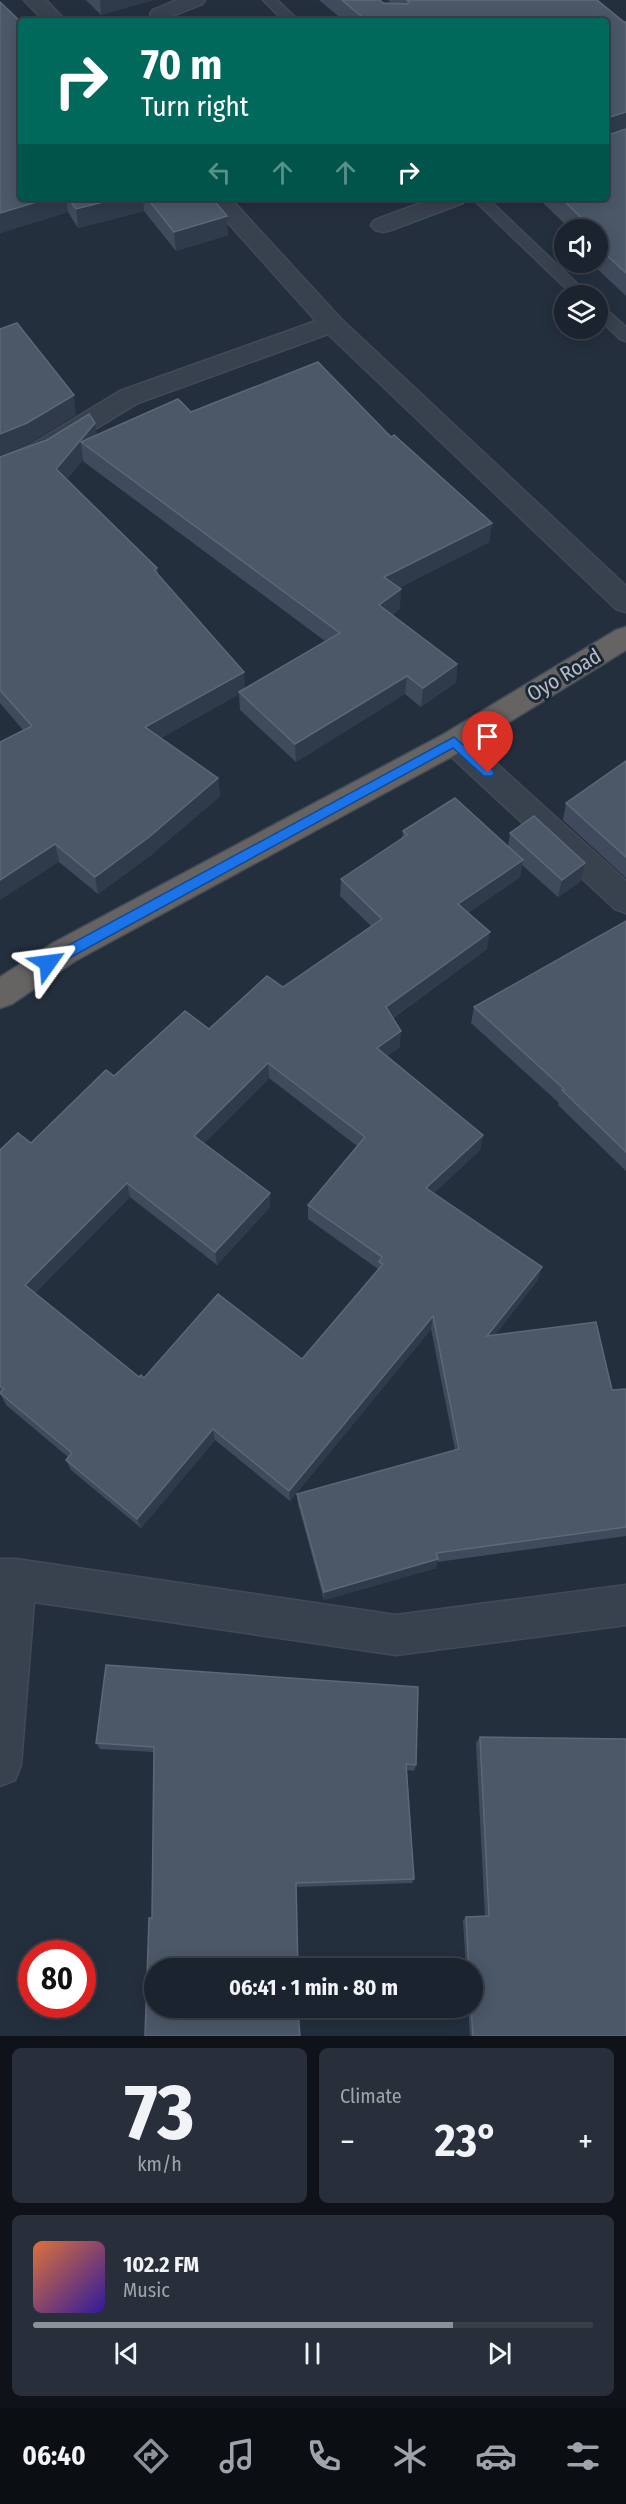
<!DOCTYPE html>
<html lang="en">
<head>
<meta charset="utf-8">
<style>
	:root { --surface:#1b232e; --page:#282f3a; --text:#f1f3f6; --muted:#a0a4aa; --line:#39404a; --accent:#8c9099 }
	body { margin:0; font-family:"Fira Sans Condensed",sans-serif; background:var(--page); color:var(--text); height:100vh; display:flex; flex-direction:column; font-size:22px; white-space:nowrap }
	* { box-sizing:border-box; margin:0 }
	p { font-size:20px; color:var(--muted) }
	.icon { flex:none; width:33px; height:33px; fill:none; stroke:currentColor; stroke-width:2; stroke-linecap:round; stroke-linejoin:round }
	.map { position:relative; height:2036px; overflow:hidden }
	.panel { display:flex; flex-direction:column; gap:12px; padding:12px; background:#0f1319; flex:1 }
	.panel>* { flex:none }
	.guide { position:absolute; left:18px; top:18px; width:591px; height:183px; border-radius:6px; box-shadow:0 3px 15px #0003,0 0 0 2px var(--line); background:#00695c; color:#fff; overflow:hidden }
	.controls { position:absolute; left:554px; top:219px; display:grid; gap:12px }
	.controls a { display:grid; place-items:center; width:54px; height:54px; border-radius:50%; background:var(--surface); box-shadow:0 3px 15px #0003,0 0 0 2px var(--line); font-size:30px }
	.speed { position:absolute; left:18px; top:1940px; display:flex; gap:12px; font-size:30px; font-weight:700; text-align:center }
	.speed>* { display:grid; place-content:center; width:78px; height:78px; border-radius:50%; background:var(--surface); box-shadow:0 3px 15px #0003,0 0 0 2px var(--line); line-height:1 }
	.speed .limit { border:9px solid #d22; background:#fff; color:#111 }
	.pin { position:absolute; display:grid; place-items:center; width:51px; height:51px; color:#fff; margin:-62px -26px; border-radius:50% 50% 50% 0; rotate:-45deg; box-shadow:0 0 6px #0007 }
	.pin .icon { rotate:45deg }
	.me { position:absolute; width:66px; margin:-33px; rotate:59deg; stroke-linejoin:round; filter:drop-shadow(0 0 4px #0008) }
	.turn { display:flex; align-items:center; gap:21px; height:126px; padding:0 24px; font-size:27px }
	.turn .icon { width:78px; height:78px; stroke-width:2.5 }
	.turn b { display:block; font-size:42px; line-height:51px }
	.lanes { display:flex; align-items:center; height:57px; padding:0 24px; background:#0003; justify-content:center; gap:30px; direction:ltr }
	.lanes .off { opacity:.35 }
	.big { font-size:45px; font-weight:700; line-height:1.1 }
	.panel .card { flex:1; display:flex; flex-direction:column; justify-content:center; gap:9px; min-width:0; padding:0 21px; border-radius:9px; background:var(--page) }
	.panel .dial { align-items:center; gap:0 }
	.dial b { font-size:78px; line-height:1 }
	.song { display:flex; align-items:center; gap:18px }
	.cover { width:72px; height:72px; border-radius:9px; background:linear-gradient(135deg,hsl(20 70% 55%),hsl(250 70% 35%)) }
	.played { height:6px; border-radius:3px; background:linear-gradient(90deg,var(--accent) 75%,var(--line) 75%) }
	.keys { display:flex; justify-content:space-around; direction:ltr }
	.heat { display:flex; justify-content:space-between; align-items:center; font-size:33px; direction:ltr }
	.panel .tiles { flex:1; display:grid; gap:12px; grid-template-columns:1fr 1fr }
	.card:last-child { grid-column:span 2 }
	.trip { position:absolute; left:144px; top:1958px; width:339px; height:60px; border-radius:30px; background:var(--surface); box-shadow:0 3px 15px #0003,0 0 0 2px var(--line); font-weight:700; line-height:60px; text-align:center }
	.tab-bar { display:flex; height:96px; justify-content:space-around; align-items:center; background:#0b0e12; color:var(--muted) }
	.tab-bar .icon { width:42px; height:42px }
	.tab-bar .on { color:var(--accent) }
	.tab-bar b { font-size:27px; color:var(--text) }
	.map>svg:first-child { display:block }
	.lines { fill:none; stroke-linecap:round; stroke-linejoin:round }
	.service-casing { stroke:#414a57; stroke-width:3 }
	.minor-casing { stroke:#414a57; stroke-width:3 }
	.trunk-casing { stroke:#434c59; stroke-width:3 }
	.service { fill:#38414e; fill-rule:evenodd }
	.minor { fill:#38414e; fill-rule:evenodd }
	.trunk { fill:#656462; fill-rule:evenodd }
	.wall { fill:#3f4b5c; fill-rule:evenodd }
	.shaded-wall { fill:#2f3b4b }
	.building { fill:#4b5868; stroke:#5c6777; stroke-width:1.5; fill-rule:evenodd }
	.route { fill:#1a73e8; stroke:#114b97; stroke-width:1.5 }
	.labels { text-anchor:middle; stroke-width:6; stroke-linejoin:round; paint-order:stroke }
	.street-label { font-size:21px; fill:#b4bcc9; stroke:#1d2633 }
</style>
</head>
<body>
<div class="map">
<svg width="626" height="2036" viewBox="0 0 626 2036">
	<rect width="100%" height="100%" fill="#242f3e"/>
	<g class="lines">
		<defs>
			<g id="service">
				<path d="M263 0H277L299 21H284Z"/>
				<path d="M472 198H487L590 296H574Z"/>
				<path d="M597 304 602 306 626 327V341L620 339 597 317Z"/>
			</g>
			<g id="minor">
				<path d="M24 0H46L66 21H44Z"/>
				<path d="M177 0H205L202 4 167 18H153L150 14 153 10Z"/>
				<path d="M206 198H230L341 319 626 586V612L616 609 328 334 138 403 49 457 0 477V458L31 445 120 391 316 321Z"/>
				<path d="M434 198H466L463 203 391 230 383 232 375 230 371 225 375 220Z"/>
				<path d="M454 731 464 734 626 881V913L615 909 444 750 439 742 444 734Z"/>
				<path d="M0 1559H16L396 1615 626 1585V1625L396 1655 34 1602 21 1765 15 1780 0 1786Z"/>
			</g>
			<path id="trunk" d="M626 627V650L464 750 75 961 12 1004 0 1008V977L53 943 444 734 616 630Z"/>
		</defs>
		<!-- service casing -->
		<use href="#service" class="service-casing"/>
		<!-- minor casing -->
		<use href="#minor" class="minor-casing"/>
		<!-- trunk casing -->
		<use href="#trunk" class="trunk-casing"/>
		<!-- service -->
		<use href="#service" class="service"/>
		<!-- minor -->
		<use href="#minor" class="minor"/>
		<!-- trunk -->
		<use href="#trunk" class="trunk"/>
	</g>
	<!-- wall -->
	<g class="wall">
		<path d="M86 0H153L101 15Z"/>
		<path d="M319 0H380L383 3 392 4 388 0H597L624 22H626V296L592 264V262H597V230H571L542 202 543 198H606V21H344Z"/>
		<path d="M0 2 21 198H212L228 235 176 251 144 211 78 228 68 212 0 233Z"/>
		<path d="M191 412 391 437 492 523 489 542 399 588 400 608 392 615 457 664 456 682 421 707 405 694 296 762 240 710 239 694 161 738 218 778 220 796 151 855 98 894 59 862 23 730 0 703V457L97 435ZM83 460 84 462 325 641 245 689 158 574 157 568 67 479Z"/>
		<path d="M626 761V878L563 820 566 803Z"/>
		<path d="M403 831 508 846 510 833 581 881 558 897 522 865 520 877 468 913 487 949 393 1018 400 1047 387 1056 483 1135 480 1150 433 1194 538 1280 495 1335 612 1390 626 1389V1536L437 1562 436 1568 324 1600 298 1504 297 1494 455 1450 431 1329 290 1501 215 1440 141 1528 71 1470 66 1460 68 1457 6 1405 0 1393V1150L31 1143 114 1076 209 1029 283 987 371 926 340 896 341 879 402 838ZM269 1078 357 1146 308 1205V1219L378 1269 302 1359 144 1378 139 1377 35 1293 130 1197 217 1265 270 1207 204 1143Z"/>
		<path d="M626 921V1171L558 1105 559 1103 471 1023 474 1007Z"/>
		<path d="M480 1737 626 2036H470L468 2007H472V1968H466L463 1920 466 1917H485L476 1743Z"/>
		<path d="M96 1743 416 1765 414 1771 407 1770 414 1879 412 1883 296 1887 299 2025 152 1918 154 1752 100 1749Z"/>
	</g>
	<!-- shaded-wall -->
	<g class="shaded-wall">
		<path d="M100 0H153L101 15Z"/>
		<path d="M626 112V131L606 137 607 118Z"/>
		<path d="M50 198H66L68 212 0 233V213Z"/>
		<path d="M119 198H143L144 211 78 228 76 209Z"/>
		<path d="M227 216 228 235 176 251 174 232Z"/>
		<path d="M74 395 76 415 30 443 0 456V434Z"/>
		<path d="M95 423 98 443 81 442 83 460 59 488 56 469Z"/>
		<path d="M492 523 489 542 383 596 384 577Z"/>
		<path d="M401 589 400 608 378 624 379 605Z"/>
		<path d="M457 664 456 682 421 707 423 688Z"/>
		<path d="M244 672 245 691 239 692V694L148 745 145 727Z"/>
		<path d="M407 676 405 694 296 762 295 744Z"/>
		<path d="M218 778 220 796 151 855 98 894 95 877Z"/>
		<path d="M55 844 59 862 0 900V880Z"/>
		<path d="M523 860 520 877 456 921 458 904Z"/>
		<path d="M585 863 581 881 558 897 562 880Z"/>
		<path d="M490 932 487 949 385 1023 386 1007Z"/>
		<path d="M401 1031 400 1047 376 1064 377 1048Z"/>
		<path d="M268 1063 269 1078 196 1151 194 1136Z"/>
		<path d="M483 1135 480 1150 424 1203 426 1188Z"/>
		<path d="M127 1183 130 1197 30 1298 25 1285Z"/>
		<path d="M270 1193V1207L217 1265 215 1252Z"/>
		<path d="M542 1267 538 1280 484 1349 487 1336Z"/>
		<path d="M433 1316 431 1329 290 1501 289 1491Z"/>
		<path d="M213 1429 215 1440 141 1528 137 1519Z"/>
		<path d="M438 1559 436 1568 324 1600V1592Z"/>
	</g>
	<!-- building -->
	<g class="building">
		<path d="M342 0H380L383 3 407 4 409 2 407 0H597L624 22H626V112L607 118 608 135 626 129V273L597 246V244L606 241 597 232V230H594L561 198H606V21H367Z"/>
		<path d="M0 2 21 22V198H50L0 213Z"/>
		<path d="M68 198H119L76 209Z"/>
		<path d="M147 198H212L227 216 174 232Z"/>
		<path d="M17 323 74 395 27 423 0 434V329Z"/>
		<path d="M318 362 391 437 394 435 492 523 384 577 401 589 379 605 457 664 423 688 407 676 295 744 239 692 340 633 81 442 178 399 191 412Z"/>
		<path d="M89 414 95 423 56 469 157 568 154 570 244 672 145 727 218 778 149 837 95 877 55 844 0 880V742L32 726 0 690V457L47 440Z"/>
		<path d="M626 761V857L566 803Z"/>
		<path d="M455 798 523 860 458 904 490 932 386 1007 401 1031 377 1048 483 1135 426 1188 542 1267 487 1336 596 1322 612 1390 626 1389V1527L436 1553 438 1559 324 1592 297 1494 459 1449 433 1316 289 1491 213 1429 137 1519 66 1460 72 1453 0 1393 4 1389 0 1386V1150L18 1133 31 1143 106 1070 114 1076 185 1011 209 1029 267 976 283 987 382 919 341 879 407 835 403 831ZM268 1063 365 1137 308 1205 382 1257 379 1262 383 1264 302 1359 218 1294 144 1378 141 1375 139 1377 25 1285 127 1183 215 1252 270 1193 194 1136Z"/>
		<path d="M534 816 585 863 562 880 510 833Z"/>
		<path d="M626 921V1152L562 1090 564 1089 474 1007Z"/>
		<path d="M106 1665 418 1687 416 1765 406 1764 414 1879 296 1883 298 1968H154V2007H298L299 2024 300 2036H145L149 1918H152L154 1747 96 1743Z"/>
		<path d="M480 1737 626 1739V2036H473L471 2007H472V1968H469L466 1917 489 1916Z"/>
	</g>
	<!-- route -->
	<path class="route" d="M454 737 492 770 494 773 492 776H484L453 748 53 967H43L41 963 43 959Z"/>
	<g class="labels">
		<!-- street labels -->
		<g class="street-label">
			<text transform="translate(564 675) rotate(-31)" y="7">Oyo Road</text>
		</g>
	</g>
</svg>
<div class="controls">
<a><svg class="icon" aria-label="sound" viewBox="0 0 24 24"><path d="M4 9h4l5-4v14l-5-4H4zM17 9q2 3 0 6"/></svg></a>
<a><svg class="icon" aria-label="layers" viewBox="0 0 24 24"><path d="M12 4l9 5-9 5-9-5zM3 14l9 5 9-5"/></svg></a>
</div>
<div class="speed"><div class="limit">80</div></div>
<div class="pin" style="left:488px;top:773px;background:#d93025"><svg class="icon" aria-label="arrive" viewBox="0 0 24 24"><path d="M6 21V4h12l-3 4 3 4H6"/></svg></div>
<svg class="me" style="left:48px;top:963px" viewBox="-20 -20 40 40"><path d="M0-17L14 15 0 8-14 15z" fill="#1a73e8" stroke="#fff" stroke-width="4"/></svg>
<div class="trip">06:41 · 1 min · 80 m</div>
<div class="guide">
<div class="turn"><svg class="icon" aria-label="right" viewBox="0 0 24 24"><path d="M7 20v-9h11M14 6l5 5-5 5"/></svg><div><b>70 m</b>Turn right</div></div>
<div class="lanes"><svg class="icon off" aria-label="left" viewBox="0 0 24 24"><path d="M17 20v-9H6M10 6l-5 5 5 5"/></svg><svg class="icon off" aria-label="ahead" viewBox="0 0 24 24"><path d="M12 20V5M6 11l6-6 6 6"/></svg><svg class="icon off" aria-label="ahead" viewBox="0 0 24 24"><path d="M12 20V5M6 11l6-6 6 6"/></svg><svg class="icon" aria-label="right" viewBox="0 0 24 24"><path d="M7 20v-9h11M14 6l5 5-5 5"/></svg></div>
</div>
</div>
<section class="panel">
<div class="tiles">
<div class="card dial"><b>73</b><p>km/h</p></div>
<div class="card"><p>Climate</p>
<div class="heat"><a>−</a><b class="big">23°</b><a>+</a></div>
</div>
<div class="card">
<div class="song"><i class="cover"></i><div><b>102.2 FM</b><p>Music</p></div></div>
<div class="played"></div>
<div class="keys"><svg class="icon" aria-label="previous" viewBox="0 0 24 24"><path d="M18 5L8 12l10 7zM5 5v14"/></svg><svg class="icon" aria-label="pause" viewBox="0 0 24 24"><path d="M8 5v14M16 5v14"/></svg><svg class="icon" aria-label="next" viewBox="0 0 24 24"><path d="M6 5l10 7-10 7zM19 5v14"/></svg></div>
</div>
</div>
</section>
<nav class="tab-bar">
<b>06:40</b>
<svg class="icon on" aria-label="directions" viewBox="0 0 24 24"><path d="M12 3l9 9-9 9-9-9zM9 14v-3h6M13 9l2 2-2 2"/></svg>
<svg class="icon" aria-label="music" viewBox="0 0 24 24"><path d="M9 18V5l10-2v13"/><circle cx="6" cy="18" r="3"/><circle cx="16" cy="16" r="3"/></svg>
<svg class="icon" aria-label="phone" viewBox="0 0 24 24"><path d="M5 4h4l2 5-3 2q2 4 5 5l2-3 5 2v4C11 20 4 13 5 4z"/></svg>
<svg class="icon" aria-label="climate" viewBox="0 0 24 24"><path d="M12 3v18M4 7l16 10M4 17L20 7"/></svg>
<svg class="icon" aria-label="car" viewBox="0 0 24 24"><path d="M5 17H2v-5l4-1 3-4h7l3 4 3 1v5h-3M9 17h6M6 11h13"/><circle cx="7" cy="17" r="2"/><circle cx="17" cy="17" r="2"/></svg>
<svg class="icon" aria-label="filters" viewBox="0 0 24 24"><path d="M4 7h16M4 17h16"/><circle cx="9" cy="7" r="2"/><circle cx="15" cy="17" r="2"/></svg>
</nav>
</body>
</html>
